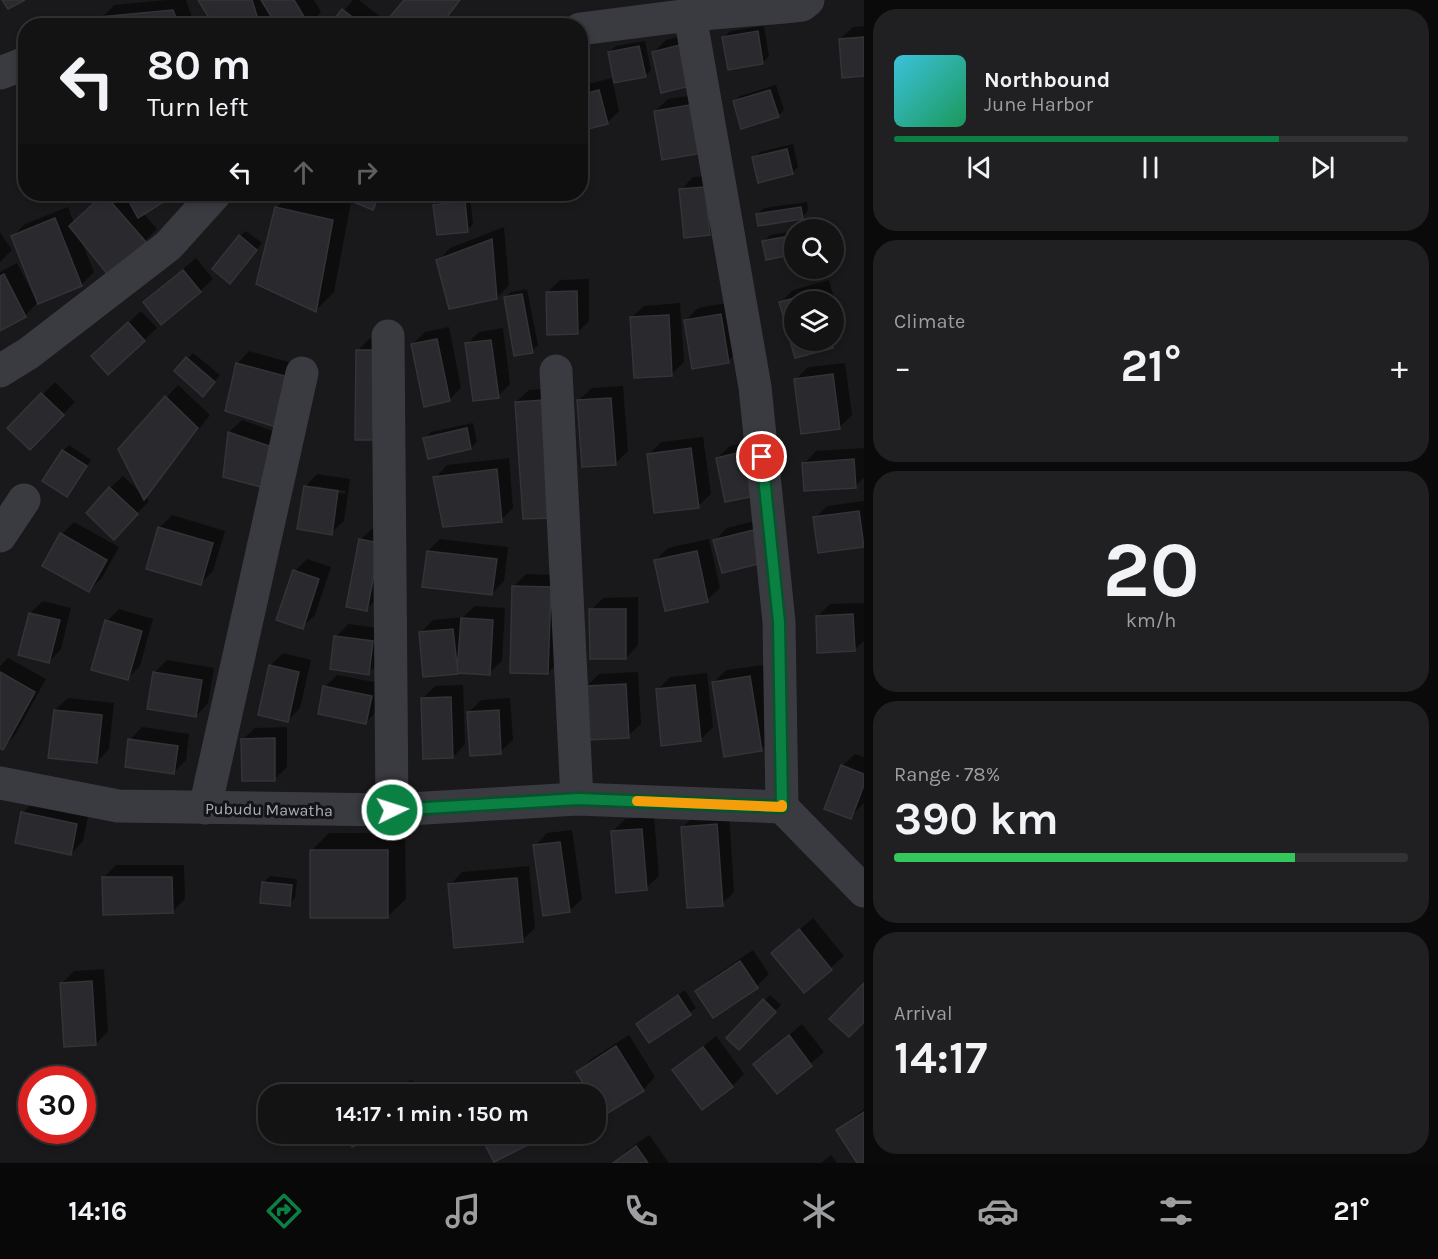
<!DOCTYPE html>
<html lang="en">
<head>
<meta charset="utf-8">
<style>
	:root { --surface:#131314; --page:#202022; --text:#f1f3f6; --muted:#9d9ea0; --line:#323234; --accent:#0b8043 }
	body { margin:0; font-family:Karla,sans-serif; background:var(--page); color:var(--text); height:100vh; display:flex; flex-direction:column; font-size:22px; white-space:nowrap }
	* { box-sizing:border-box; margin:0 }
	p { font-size:20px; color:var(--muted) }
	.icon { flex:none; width:33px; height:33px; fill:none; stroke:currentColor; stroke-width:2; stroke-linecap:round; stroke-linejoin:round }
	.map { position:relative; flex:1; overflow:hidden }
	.drawer { display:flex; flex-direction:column; gap:9px; padding:9px; background:#0a0a0b; width:574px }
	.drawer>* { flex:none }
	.top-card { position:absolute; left:18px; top:18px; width:570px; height:183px; border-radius:24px; box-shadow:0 3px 9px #0003,0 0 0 2px var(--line); background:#131314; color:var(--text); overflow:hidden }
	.controls { position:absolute; left:784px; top:219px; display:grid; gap:12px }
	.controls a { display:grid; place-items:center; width:60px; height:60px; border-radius:50%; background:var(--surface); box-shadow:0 3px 9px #0003,0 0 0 2px var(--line); font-size:30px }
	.speed { position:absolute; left:18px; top:1066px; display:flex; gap:12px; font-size:30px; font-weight:700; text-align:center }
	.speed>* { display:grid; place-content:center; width:78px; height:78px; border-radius:50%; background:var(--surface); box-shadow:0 3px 9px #0003,0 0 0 2px var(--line); line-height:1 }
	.speed .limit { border:9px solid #d22; background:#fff; color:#111 }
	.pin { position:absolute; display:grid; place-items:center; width:51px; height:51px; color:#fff; margin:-26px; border:3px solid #fff; border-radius:50%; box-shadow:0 2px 6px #0007 }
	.me { position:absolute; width:66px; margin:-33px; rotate:86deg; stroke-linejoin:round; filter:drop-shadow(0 0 4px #0008) }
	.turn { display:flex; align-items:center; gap:21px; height:126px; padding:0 30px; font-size:27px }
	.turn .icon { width:78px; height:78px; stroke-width:2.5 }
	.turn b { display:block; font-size:42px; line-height:51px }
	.lanes { display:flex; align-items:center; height:57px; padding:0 30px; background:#0003; justify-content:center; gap:30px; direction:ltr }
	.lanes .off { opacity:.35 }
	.big { font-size:45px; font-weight:700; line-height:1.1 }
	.drawer .tile { flex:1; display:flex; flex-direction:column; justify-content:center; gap:9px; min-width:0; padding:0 21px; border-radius:24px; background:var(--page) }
	.drawer .dial { align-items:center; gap:0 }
	.dial b { font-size:78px; line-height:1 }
	.song { display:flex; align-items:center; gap:18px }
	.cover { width:72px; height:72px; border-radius:9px; background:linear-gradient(135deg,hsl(190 70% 55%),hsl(150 70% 35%)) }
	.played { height:6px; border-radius:3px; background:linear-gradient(90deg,var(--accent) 75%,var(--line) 75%) }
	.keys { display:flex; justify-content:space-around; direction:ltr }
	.heat { display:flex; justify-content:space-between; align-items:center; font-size:33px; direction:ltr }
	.charge { height:9px; border-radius:4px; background:linear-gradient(90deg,#34c759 78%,var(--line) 0) }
	.trip { position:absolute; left:258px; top:1084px; width:348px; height:60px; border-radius:24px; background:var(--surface); box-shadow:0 3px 9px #0003,0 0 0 2px var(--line); font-weight:700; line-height:60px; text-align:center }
	.tabs { display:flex; height:96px; justify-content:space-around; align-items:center; background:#080808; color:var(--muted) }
	.tabs .icon { width:42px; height:42px }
	.tabs .on { color:var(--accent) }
	.tabs b { font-size:27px; color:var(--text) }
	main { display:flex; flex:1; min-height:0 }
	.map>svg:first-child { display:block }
	.shadow { fill:#0007; fill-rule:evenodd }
	.building { fill:#2a292d; stroke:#343338; stroke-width:1.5 }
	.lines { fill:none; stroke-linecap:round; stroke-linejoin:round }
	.street { stroke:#3a3a41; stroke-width:33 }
	.route-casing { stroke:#07532c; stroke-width:15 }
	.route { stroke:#0b8043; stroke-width:10 }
	.slow { stroke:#f59e0b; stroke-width:10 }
	.labels { text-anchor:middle; stroke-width:6; stroke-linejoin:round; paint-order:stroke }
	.street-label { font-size:16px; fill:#aaacbc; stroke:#141417 }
</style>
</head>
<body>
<main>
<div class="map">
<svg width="864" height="1163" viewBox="0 0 864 1163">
	<rect width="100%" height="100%" fill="#19191b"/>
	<!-- shadow -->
	<g class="shadow">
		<path d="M166 0H186L195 26H106L102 18 114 5Z"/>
		<path d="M200 0H314L321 12 306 26H215Z"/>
		<path d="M353 0H359L391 25 331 26Z"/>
		<path d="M406 0H461L441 26H401Z"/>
		<path d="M764 26 769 56 763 62 724 37 730 31Z"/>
		<path d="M864 26V75L840 39 853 27Z"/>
		<path d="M697 32 705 72 654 52 666 40Z"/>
		<path d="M645 41 651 70 645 76 610 52 616 46Z"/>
		<path d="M612 78 619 111 607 123 580 129V86Z"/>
		<path d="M776 85 784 110 778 116 734 102 740 96Z"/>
		<path d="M707 93 663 158 655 111 668 99Z"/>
		<path d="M793 144 798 167 792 173 754 158 760 152Z"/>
		<path d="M717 175 722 222 710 234 681 190 693 177Z"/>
		<path d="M106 194H173L143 213 157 229 145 241 80 238 94 272 81 285 37 303 25 316 0 330V272L17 263 34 296 36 295 12 237 25 224 68 207 74 223Z"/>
		<path d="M290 194H314L351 202 334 292 316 310 277 207Z"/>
		<path d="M338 194H386L373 208Z"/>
		<path d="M470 196 473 224 467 230 434 205 440 199Z"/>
		<path d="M807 202 808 211 802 217 758 214 764 208Z"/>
		<path d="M504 227 509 285 497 298 438 261 450 248Z"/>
		<path d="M246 231 262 243 235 276 240 236Z"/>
		<path d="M795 231V252L764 241 770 235Z"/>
		<path d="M0 232 12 250 0 262Z"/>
		<path d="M196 258 213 279 200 291 145 302Z"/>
		<path d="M589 279V321L577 333 548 292 560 280Z"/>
		<path d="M829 280 844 334 832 347 796 356 781 302 793 290ZM795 302H834V340H795Z"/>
		<path d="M527 289 538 345 532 351 505 298 511 292Z"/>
		<path d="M733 302 741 349 728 361 686 320 698 308Z"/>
		<path d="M680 303 684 362 671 375 631 318 644 306Z"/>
		<path d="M141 311 157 328 144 340 105 344Z"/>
		<path d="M449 327 461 388 449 400 413 344 425 332Z"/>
		<path d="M503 328 510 384 498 396 467 344 479 332Z"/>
		<path d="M370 338H392L391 426 358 350Z"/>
		<path d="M249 351 296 364 288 413 237 364Z"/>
		<path d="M193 353 220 375 209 389 188 358Z"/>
		<path d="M845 363 852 415 839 428 796 379 808 367Z"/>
		<path d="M55 382 75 402 30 448 9 428Z"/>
		<path d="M178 385 210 415 145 497 149 501 126 525 110 488 123 476 142 494 120 449Z"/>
		<path d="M623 386 628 451 616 463 579 400 592 388Z"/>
		<path d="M555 388 525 518 516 402 529 390Z"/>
		<path d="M242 420 286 436 225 476 229 432Z"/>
		<path d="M473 423 477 442 471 448 425 438 431 432Z"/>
		<path d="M703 437 711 494 698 506 648 455 661 442Z"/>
		<path d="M758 440 767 482 717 458 730 446Z"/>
		<path d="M69 445 91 460 67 495 63 451Z"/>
		<path d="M864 448V478L855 486 804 464 816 451Z"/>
		<path d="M509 458 513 508 501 520 435 478 447 465Z"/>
		<path d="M317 474 350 479 344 521 331 533 305 487ZM313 486 346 491 345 494 313 489Z"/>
		<path d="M864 501V545L815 518 827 506Z"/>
		<path d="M172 515 225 531 213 571 201 583 159 528Z"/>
		<path d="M770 517 778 548 715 541 727 528Z"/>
		<path d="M74 522 119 547 102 578 89 590 62 534Z"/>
		<path d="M373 528 391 531 379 596 367 609 360 540Z"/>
		<path d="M440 539 508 547 504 581 492 594 428 551Z"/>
		<path d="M709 539 720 588 707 600 656 560 668 548Z"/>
		<path d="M307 559 331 567 315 615 302 627 295 571Z"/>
		<path d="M526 574 562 575 560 660 548 673 513 587Z"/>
		<path d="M638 597V645L626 658 591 610 603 598Z"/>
		<path d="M43 601 71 608 61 649 49 662 30 613Z"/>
		<path d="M864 603V641L855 649 817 617 830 604Z"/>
		<path d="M475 606 505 608 502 661 489 673 457 671 420 633 433 620 463 617Z"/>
		<path d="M119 609 153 619 140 666 127 679 107 621Z"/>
		<path d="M348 624 385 629 381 661 368 673 336 637Z"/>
		<path d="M283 653 311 660 300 708 288 720 270 666Z"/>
		<path d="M8 658 46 679 15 735 3 748 0 746V666Z"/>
		<path d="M167 660 214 668 208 703 196 716 154 673Z"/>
		<path d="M763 665 774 737 762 749 713 683 726 670Z"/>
		<path d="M638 672 641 724 628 736 586 687 599 674Z"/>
		<path d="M707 673 713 727 700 740 657 690 670 677Z"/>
		<path d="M337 675 384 684 378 710 366 722 325 687Z"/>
		<path d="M463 685 465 744 453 757 422 699 435 686Z"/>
		<path d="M68 698 114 703 109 749 97 762 55 710Z"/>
		<path d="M510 698 513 740 500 752 469 712 481 700Z"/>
		<path d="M142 727 189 734 186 760 174 772 130 740Z"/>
		<path d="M287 727V767L275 779 242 740 255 728Z"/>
		<path d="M855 754 864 757V803L850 817 842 766Z"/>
		<path d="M35 800 89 812 83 841 71 854 23 813Z"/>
		<path d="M729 813 734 892 722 904 683 827 695 815Z"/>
		<path d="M654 817 659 876 646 888 612 832 625 819Z"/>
		<path d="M572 830 582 899 569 911 535 846 547 833Z"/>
		<path d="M329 833H405L406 899 387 917 311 851Z"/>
		<path d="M116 865H184L185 899 172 912 103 878Z"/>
		<path d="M529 866 535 928 522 940 450 885 462 872Z"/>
		<path d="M270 876 297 879 295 898 289 904 264 882Z"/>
		<path d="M813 918 844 956 804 991 773 953Z"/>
		<path d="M753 950 769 974 757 986 714 1016 697 992 710 979Z"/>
		<path d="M104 969 108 1031 96 1044 62 983 74 971Z"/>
		<path d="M685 990 696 1008 650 1041 644 1019Z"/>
		<path d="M770 995 781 1005 739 1048 728 1038Z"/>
		<path d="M802 1024 824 1052 777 1092 755 1064Z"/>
		<path d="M629 1035 655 1077 643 1090 604 1114 596 1100V1095H592L578 1072 590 1060Z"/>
		<path d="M716 1036 744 1074 732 1086 674 1071Z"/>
		<path d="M412 1080 418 1095H372Z"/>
		<path d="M864 1109V1163H859L837 1130Z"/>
		<path d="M486 1134H531L533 1138 527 1144 483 1137Z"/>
		<path d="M649 1135 669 1163H615L626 1151Z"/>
		<path d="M831 1155 837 1163H821Z"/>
	</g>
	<!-- building -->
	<g class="building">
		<path d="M2 0H25L8 9Z"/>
		<path d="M198 0H252L260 26H214Z"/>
		<path d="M261 0H294L309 25 277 26Z"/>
		<path d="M404 0H460L440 26H399L389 18Z"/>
		<path d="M342 9 364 26H329Z"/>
		<path d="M173 10 179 26H104L100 17Z"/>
		<path d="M758 31 763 64 728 70 722 37Z"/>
		<path d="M864 37V76L842 78 839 39Z"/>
		<path d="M684 44 694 85 661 93 652 52Z"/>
		<path d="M639 46 646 77 614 83 608 52Z"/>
		<path d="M599 90 608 124 580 131V95Z"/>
		<path d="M770 90 779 117 741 129 733 101Z"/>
		<path d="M695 104 703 153 662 160 654 111Z"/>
		<path d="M787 149 793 174 758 183 752 157Z"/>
		<path d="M705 187 710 235 684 238 679 189Z"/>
		<path d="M104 194 146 242 108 275 69 226Z"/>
		<path d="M125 194H176L138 218Z"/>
		<path d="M334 194H380L373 210Z"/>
		<path d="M465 201 468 232 437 235 433 205Z"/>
		<path d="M275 207 333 220 316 312 256 284Z"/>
		<path d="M801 207 803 219 758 226 756 214Z"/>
		<path d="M55 218 82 286 38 304 11 236Z"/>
		<path d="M239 235 257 250 230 284 212 269Z"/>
		<path d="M795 235V254L766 260 762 241Z"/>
		<path d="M492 239 497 299 449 309 436 260Z"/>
		<path d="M183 270 201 292 161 325 143 302Z"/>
		<path d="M4 274 26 317 0 331V276Z"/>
		<path d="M577 291 578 334 547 335 546 292Z"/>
		<path d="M817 292 820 302H795V340H831L833 348 795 358 779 302Z"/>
		<path d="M522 294 533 353 514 356 504 297Z"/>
		<path d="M721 314 729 363 692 369 684 320Z"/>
		<path d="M669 315 672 376 634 378 630 317Z"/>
		<path d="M128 322 145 341 108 375 91 356Z"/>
		<path d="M437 339 450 401 424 407 411 344Z"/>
		<path d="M491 340 499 398 473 401 465 343Z"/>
		<path d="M356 350H380L379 440H355Z"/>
		<path d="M186 357 215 382 203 397 174 371Z"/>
		<path d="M236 363 285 376 276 427 225 411Z"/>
		<path d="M833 374 840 429 801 434 794 379Z"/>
		<path d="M41 393 64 415 30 450 7 428Z"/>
		<path d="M165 396 198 428 144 500 118 449Z"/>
		<path d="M611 398 616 465 582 467 577 400Z"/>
		<path d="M543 400 552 518 523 519 515 402Z"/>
		<path d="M467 428 471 449 428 459 423 438Z"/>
		<path d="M228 432 275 448 265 488 223 477Z"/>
		<path d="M691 448 699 508 654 513 647 454Z"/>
		<path d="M62 450 87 466 67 497 42 481Z"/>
		<path d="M746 451 755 496 725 502 716 458Z"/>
		<path d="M854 459 856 488 804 491 802 463Z"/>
		<path d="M497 469 502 522 443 527 433 477Z"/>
		<path d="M304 486 338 491 332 535 297 529Z"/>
		<path d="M109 487 138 514 114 540 86 513Z"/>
		<path d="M859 511 864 547 818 553 813 517Z"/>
		<path d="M158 527 213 543 201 585 146 569Z"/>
		<path d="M758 529 766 562 722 573 713 540Z"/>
		<path d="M60 533 107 560 89 592 42 566Z"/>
		<path d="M359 539 380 543 367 611 346 607Z"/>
		<path d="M427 551 497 559 492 595 422 587Z"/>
		<path d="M697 551 708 602 665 611 654 560Z"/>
		<path d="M293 570 319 579 303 629 276 620Z"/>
		<path d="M512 586 551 587 548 674 510 673Z"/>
		<path d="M589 609H626V659H590Z"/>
		<path d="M29 613 60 620 49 663 18 655Z"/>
		<path d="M853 614 855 651 817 653 816 616Z"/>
		<path d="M461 618 493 620 490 675 457 673Z"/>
		<path d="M105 620 142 631 128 680 91 670Z"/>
		<path d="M453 629 458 674 423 677 419 632Z"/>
		<path d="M334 636 373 641 369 675 330 669Z"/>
		<path d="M269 665 299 672 288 722 258 715Z"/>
		<path d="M0 672 35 692 3 750 0 748Z"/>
		<path d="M153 672 202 680 196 717 147 709Z"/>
		<path d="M750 676 762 751 724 757 712 682Z"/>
		<path d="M626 684 629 738 588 740 585 686Z"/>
		<path d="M695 685 701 741 661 746 656 689Z"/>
		<path d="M323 686 372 696 366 724 318 714Z"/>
		<path d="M451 697 453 758 423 759 421 698Z"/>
		<path d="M54 710 102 715 97 763 48 758Z"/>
		<path d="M499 710 501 754 470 756 467 712Z"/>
		<path d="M275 738V781H242L241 739Z"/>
		<path d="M128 739 178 746 174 774 125 767Z"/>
		<path d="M841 765 864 774V785L851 819 824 809Z"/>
		<path d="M21 812 77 824 71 855 15 843Z"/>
		<path d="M717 824 723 906 687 908 681 827Z"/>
		<path d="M642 829 647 890 616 893 611 831Z"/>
		<path d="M560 842 570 912 543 916 533 845Z"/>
		<rect x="310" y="850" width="78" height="68"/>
		<path d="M102 877H172L173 913 103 915Z"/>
		<path d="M517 878 523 942 454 948 448 884Z"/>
		<path d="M262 882 292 885 290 906 260 903Z"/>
		<path d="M799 929 832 970 804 993 771 953Z"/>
		<path d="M740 961 758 988 713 1018 695 991Z"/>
		<path d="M92 981 96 1045 64 1047 60 983Z"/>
		<path d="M864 983V1022L849 1037 829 1019Z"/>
		<path d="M678 995 691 1015 649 1043 636 1024Z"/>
		<path d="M763 999 776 1012 739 1050 726 1038Z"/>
		<path d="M789 1035 812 1066 777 1094 753 1064Z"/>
		<path d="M616 1046 644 1091 603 1116 596 1103V1095H591L576 1072Z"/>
		<path d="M703 1047 733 1087 702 1110 672 1070Z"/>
		<path d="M864 1112V1163H857L836 1130Z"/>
		<path d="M347 1134H386L352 1147Z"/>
		<path d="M487 1134H522L528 1145 494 1162 481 1137Z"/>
		<path d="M636 1146 648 1163H613Z"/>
	</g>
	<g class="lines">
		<!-- street -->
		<g class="street">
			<path d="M690 15 755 387 779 622 782 807"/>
			<path d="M580 29 690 15 784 7 802 5 808 0"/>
			<path d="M0 73 26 63"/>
			<path d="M388 336 392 810"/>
			<path d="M0 371 29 353 168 246 215 194"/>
			<path d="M556 371 577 799"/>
			<path d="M0 536 24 500"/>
			<path d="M0 783 118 806 392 810 577 799 782 807 864 891"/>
			<path d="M205 808 302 373"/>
		</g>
	</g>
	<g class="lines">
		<defs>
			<path id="route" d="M392 810 578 799 782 807 779 622 762 457"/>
		</defs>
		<!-- route casing -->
		<use href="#route" class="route-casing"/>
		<!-- route -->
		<use href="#route" class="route"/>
		<!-- slow -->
		<path class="slow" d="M637 801 782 807V805"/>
	</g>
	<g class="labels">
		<!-- street labels -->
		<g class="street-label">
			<text transform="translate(269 809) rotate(1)" y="6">Pubudu Mawatha</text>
		</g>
	</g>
</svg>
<div class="controls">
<a><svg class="icon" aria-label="search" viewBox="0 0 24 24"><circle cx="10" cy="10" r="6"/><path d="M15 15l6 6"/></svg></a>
<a><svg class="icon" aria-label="layers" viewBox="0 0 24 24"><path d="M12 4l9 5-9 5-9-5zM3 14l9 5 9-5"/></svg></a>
</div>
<div class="speed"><div class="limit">30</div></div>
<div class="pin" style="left:762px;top:457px;background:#d93025"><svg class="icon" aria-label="arrive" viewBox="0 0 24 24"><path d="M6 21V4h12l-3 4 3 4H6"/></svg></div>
<svg class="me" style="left:392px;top:810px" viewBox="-20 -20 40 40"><circle r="17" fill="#0b8043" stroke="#fff" stroke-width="3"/><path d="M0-11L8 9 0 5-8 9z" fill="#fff"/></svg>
<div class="trip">14:17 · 1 min · 150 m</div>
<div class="top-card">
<div class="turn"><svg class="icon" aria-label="left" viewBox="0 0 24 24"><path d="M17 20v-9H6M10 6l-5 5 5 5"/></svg><div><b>80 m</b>Turn left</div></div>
<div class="lanes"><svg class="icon" aria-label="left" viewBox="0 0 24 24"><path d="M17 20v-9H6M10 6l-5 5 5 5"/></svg><svg class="icon off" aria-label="ahead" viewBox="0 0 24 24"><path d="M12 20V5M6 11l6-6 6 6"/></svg><svg class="icon off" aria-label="right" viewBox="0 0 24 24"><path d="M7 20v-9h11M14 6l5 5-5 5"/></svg></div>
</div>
</div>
<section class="drawer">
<div class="tile">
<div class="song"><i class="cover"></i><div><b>Northbound</b><p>June Harbor</p></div></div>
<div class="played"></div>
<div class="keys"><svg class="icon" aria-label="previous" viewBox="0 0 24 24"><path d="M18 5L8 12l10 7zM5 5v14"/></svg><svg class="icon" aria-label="pause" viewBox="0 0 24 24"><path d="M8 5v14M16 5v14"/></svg><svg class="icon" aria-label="next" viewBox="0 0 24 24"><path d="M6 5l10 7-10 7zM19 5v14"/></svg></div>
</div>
<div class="tile"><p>Climate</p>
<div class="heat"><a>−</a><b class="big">21°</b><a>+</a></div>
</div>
<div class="tile dial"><b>20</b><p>km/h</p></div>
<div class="tile"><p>Range · 78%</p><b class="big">390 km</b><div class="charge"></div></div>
<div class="tile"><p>Arrival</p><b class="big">14:17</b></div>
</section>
</main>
<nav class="tabs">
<b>14:16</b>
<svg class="icon on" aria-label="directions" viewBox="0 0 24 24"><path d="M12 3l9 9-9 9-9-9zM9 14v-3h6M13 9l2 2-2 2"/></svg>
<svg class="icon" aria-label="music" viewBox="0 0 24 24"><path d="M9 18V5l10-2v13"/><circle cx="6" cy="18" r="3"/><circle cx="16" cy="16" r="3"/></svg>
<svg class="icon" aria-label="phone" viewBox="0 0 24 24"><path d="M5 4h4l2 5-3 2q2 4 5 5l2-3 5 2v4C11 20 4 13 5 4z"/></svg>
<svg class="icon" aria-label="climate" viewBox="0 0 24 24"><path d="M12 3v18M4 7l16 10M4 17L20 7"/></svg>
<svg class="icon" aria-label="car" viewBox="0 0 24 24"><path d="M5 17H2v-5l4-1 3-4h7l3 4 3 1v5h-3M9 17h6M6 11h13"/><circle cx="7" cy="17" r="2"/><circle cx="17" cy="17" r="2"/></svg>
<svg class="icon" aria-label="filters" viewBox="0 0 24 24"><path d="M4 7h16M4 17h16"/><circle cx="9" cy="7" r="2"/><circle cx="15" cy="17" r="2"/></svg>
<b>21°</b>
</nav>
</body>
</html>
